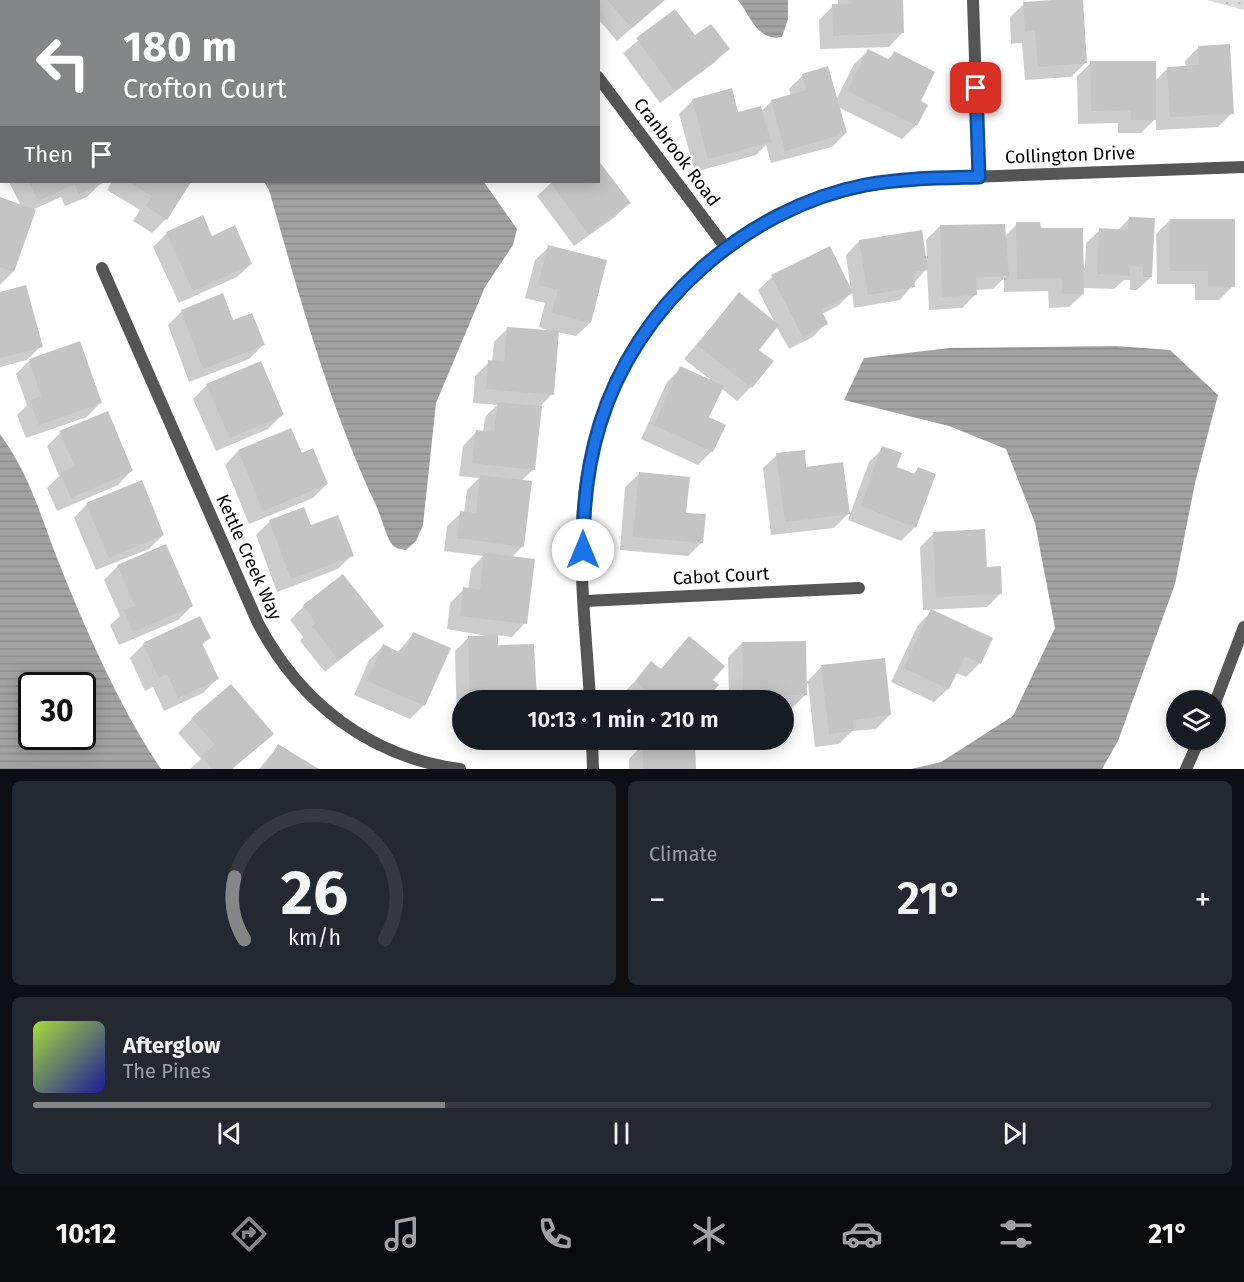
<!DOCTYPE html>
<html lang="en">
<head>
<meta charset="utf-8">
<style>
	:root { --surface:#171b24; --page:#242831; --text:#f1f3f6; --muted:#9ea1a6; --line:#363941; --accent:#858687 }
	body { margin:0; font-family:"Fira Sans",sans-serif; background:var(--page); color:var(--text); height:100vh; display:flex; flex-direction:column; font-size:22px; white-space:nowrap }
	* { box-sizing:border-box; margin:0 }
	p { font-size:20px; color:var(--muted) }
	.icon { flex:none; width:33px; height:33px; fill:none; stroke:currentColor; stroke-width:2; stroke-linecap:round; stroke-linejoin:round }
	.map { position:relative; height:769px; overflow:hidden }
	.side { display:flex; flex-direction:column; gap:12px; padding:12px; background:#0d0f14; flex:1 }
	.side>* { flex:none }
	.hud { position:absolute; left:0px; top:0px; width:600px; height:183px; box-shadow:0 3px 15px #0003; background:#858687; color:#fff; overflow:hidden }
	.controls { position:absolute; left:1166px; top:690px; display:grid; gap:12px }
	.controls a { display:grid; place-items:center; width:60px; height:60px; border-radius:50%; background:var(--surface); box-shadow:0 3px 15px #0003; font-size:30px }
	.speed { position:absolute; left:18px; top:672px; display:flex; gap:12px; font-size:30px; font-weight:700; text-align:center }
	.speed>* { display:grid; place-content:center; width:78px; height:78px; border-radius:50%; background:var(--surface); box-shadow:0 3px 15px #0003; line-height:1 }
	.speed .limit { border:3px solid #111; border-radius:9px; background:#fff; color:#111 }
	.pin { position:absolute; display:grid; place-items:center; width:51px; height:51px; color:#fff; margin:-26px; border-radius:12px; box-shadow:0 3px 9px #0006 }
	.me { position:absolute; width:66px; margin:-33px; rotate:0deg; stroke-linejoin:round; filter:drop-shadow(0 0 4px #0008) }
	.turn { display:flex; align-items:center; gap:21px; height:126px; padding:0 24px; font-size:27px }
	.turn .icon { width:78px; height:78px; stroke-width:2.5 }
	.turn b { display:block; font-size:42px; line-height:51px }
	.then { display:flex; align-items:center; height:57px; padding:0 24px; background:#0003; gap:12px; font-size:22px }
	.big { font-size:45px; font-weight:600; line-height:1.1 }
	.side .tile { flex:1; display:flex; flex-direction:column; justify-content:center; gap:9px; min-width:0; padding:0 21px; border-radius:9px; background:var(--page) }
	.side .dial { align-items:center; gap:0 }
	.dial svg { height:156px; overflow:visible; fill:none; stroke:var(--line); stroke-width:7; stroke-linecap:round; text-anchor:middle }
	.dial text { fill:var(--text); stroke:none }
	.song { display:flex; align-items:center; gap:18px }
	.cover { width:72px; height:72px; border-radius:9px; background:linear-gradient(135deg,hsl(80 70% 55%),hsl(240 70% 35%)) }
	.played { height:6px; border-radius:3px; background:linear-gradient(90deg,var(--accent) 35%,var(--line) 35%) }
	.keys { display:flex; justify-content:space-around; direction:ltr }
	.heat { display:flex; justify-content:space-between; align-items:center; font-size:33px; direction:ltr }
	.side .tiles { flex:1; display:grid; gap:12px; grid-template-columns:1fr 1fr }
	.tile:last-child { grid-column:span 2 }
	.trip { position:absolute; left:452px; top:690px; width:342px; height:60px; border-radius:30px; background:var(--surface); box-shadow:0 3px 15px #0003; font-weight:600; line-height:60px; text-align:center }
	.tabs { display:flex; height:96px; justify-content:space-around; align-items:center; background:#090b0e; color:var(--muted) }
	.tabs .icon { width:42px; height:42px }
	.tabs .active { color:var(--accent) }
	.tabs b { font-size:27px; color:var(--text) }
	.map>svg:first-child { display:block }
	.grass { fill:url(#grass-dots) }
	.water { fill:url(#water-rules); fill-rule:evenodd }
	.shadow { fill:#0003 }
	.building { fill:#c4c4c4 }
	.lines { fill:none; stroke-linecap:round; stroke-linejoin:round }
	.minor { stroke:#555; stroke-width:12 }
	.route-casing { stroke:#114b97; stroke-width:15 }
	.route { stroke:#1a73e8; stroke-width:10 }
	.labels { text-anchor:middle; stroke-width:4.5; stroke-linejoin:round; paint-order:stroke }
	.street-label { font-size:18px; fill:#000; stroke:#fff }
</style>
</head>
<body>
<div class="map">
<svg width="1244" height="769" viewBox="0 0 1244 769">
	<defs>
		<pattern id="grass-dots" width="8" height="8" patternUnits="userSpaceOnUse" patternTransform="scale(1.5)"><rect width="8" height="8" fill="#dcdcdc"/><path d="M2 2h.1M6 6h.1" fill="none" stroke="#bbb" stroke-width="1.8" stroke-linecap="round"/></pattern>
		<pattern id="water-rules" width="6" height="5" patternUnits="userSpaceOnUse" patternTransform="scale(1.5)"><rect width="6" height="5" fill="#a3a3a3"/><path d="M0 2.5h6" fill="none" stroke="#8b8b8b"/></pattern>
	</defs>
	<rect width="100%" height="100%" fill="#fff"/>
	<!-- grass -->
	<path class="grass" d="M1207 0H1244V10Z"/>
	<!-- water -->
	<g class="water">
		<path d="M0 0H169L170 1 2 2 0 123Z"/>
		<path d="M738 0H788V19L782 37C758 42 751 17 738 0Z"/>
		<path d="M264 182H484L517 229 513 245 485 287 436 403 423 525 416 541 406 550C400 549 395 549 391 543 387 538 379 510 374 501 328 402 299 295 269 190Z"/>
		<path d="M1116 346 1170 350 1218 395 1195 483 1175 584 1118 741 1102 769H911L941 762 1013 716 1055 628 1035 523 1006 449 949 426 844 400 864 358 950 348Z"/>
		<path d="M0 434C31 477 40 515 59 563 86 631 120 708 161 769H0ZM32 686H82V736H32Z"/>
	</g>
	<!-- shadow -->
	<g class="shadow">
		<path d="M220 0H298L219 2Z"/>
		<path d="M307 0H387L306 2Z"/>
		<path d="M402 0H446L448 2H401Z"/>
		<path d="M582 0H664L617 41 598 19V2Z"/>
		<path d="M838 0H901L902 33 889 47 820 49 819 20 833 6H838Z"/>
		<path d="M1081 0 1085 63 1071 77 1025 80 1022 43 1011 44 1010 17 1024 4Z"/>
		<path d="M675 11 695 37 728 49 714 63 660 103 623 53Z"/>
		<path d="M1199 47 1232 113 1218 127 1156 130V118L1141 133H1118V123L1078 124 1077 76 1091 63 1154 82 1168 68 1186 67 1185 61Z"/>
		<path d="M868 51 887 60 894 53 918 102 916 125 902 139 838 107 846 133 832 147 771 163 766 145 756 155 695 172 679 114 693 100 737 114 761 111 772 101 791 96 789 89 803 75 836 100 854 64Z"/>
		<path d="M9 182 101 183 87 197 65 206 61 197 32 210 13 272 0 285V199L21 206Z"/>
		<path d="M112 182H189L166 219 152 233 133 221 140 210 107 190Z"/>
		<path d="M552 182H598L629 203 615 217 574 246 537 196Z"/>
		<path d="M1129 219 1151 277 1137 290H1130V280H1124L1114 289 1083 288V294L1069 307 1049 308 1048 291 1004 292V278L993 289 975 290 976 294 962 308 929 310 927 268 900 300 854 308 852 292 838 306 822 314 826 323 813 337 789 349 776 326 757 350 772 361 751 387 737 401 721 388 707 418 712 451 698 465 641 439 667 382 681 368 711 380 684 359 739 294 775 323 758 290 772 277 851 291 846 255 859 241 927 257 926 240 940 226 1005 236 1017 224 1039 230 1085 268 1086 243 1100 230 1117 231Z"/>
		<path d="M1170 220 1233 286 1219 300H1195V284H1157L1156 234Z"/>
		<path d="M167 233 211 238 251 264 237 277 179 303 153 247Z"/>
		<path d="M549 247 590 323 576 336 557 332 552 394 539 408 534 469 521 481 523 546 511 558 525 623 512 637 496 635V646L533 645 535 700H462V723H457L455 651 469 637H493L447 629 450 603 464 589 468 590 471 569 483 556 444 551 447 526 461 513H464L467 490 479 478 459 476 463 446 476 432 483 433 485 417 497 405 473 403 475 376 489 362H492L494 342 508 328 552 332 539 327 545 303 525 298 535 260Z"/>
		<path d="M0 294 41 346 27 360 0 367Z"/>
		<path d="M182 311 232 322 263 345 249 359 189 382 168 325Z"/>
		<path d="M79 343 100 403 87 417 26 438 17 415 27 405 16 374 29 361Z"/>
		<path d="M260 363 282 415 268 429 216 451 193 399 206 386Z"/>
		<path d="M60 433 131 471 118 485 57 511 47 488 59 476 47 446Z"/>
		<path d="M883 448 895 468 913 474 918 469 915 527 901 541 848 520 869 462Z"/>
		<path d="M238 451 327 484 313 498 249 524 225 465Z"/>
		<path d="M777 455 805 469 848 514 834 528 771 535 763 468Z"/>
		<path d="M639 474 685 514 702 542 688 556 620 550 625 487Z"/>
		<path d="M87 504 163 535 149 549 96 570 74 518Z"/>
		<path d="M270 521 310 527 352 555 338 569 277 592 256 535Z"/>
		<path d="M934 533 986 568 1001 593 987 607 923 610 920 547Z"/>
		<path d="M118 566 192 606 178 620 119 645 110 625 120 616 104 580Z"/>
		<path d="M304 606 382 626 325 672 300 641 303 637 290 620Z"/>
		<path d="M932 611 980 663 966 677 956 673 948 689 934 702 891 682 918 625Z"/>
		<path d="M200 618 209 638 201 646 217 679 203 693 164 711 153 687 145 691 130 658 144 644Z"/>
		<path d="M414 633 449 649 424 705 410 719 354 695 369 660 383 646 397 653Z"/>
		<path d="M742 643 806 694 792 708H783V700H729L728 657Z"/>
		<path d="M652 663 660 671 716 685 703 700H628L622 695Z"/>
		<path d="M821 667 890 715 876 729 852 731 839 744 815 747 808 683H806Z"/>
		<path d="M192 719 272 734 232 769H190L201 759 178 733Z"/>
		<path d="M642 745 694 769H629V759Z"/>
		<path d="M278 746 316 769H259Z"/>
	</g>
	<!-- building -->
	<g class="building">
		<path d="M607 0H665L632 28Z"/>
		<path d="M852 0H903L904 33 833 36 832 4H852Z"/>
		<path d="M1053 0H1083L1087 63 1038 67 1035 30 1025 31 1023 2Z"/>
		<path d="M675 9 695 35 711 24 730 49 675 91 636 38Z"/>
		<path d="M1230 44 1234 114 1170 117 1167 67 1199 65 1198 46Z"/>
		<path d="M868 49 890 60 894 51 935 72 921 101 928 105 917 126 847 91Z"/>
		<path d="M1090 61H1156V120H1131V110L1091 111Z"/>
		<path d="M828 66 847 133 785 151 771 100 806 90 802 74Z"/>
		<path d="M732 88 738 112 761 106 771 142 708 159 692 99Z"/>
		<path d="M598 160 631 203 588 234 550 182H598Z"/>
		<path d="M29 182H102L103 183 79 194 75 184 38 201Z"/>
		<path d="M129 182H191L167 220 146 206 152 196Z"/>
		<path d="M0 197 36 210 14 272 0 267Z"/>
		<path d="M203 215 212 236 235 225 252 264 193 291 166 232Z"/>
		<path d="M1129 217 1155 218 1152 277H1143V267L1130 266V276L1097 274 1099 228 1128 230Z"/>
		<path d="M1170 219H1235V287L1208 286V271H1170Z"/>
		<path d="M1016 222H1040L1041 228H1083L1084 294H1062V278L1017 279Z"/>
		<path d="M1005 224 1009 276 976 277 977 295 942 297 940 225Z"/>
		<path d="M922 230 928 270 913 272 915 287 868 295 859 240Z"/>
		<path d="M548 245 607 260 591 323 552 313 558 290 538 285Z"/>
		<path d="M830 246 853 293 821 309 828 324 803 337 771 275Z"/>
		<path d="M26 285 43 347 0 358V292Z"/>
		<path d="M739 292 779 325 759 350 774 361 752 388 697 345Z"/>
		<path d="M223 293 233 320 252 313 265 345 203 369 181 310Z"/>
		<path d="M507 327 559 331 554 395 486 389 488 360 504 362Z"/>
		<path d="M80 341 102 403 39 425 30 400 41 396 29 359Z"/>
		<path d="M261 361 284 415 230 438 206 384Z"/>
		<path d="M680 366 724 386 709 417 726 425 713 452 654 425Z"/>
		<path d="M498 402 542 406 535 470 472 463 476 430 494 432Z"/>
		<path d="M108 411 133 471 71 498 60 473 75 466 59 431Z"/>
		<path d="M291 428 302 453 313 448 328 484 263 511 238 450Z"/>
		<path d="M882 446 902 453 897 467 915 474 918 467 936 474 916 528 861 506Z"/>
		<path d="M805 450 806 467 843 462 850 514 785 522 776 453Z"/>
		<path d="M639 472 690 477 686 513 706 514 703 543 633 537Z"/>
		<path d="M480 475 532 481 524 547 457 538 460 511 476 513Z"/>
		<path d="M142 480 164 535 109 558 86 503Z"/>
		<path d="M304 507 311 525 338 515 354 556 291 579 269 520Z"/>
		<path d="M985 529 987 567 1001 566 1002 594 936 597 933 532Z"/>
		<path d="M166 544 193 606 133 632 123 610 135 606 117 565Z"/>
		<path d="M484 553 535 559 527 624 460 616 463 587 480 590Z"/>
		<path d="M343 574 384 626 339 660 312 626 316 623 303 605Z"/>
		<path d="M931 609 993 638 981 664 965 656 949 689 904 668Z"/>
		<path d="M200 616 211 638 202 643 219 679 178 698 167 674 159 678 143 643Z"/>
		<path d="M413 632 451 648 425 706 367 681 383 644 403 654Z"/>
		<path d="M498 635V645L534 644 537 700H470L468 636Z"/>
		<path d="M689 636 725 666 713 680 719 685 705 700H658L635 681 651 661 661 669Z"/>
		<path d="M806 641 807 695 771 696V700H743L742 642Z"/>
		<path d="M885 658 891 715 853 720 854 731 829 734 821 665Z"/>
		<path d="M231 684 274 734 232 769H212L201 756 215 745 191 718Z"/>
		<path d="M695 743 696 769H643L642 744Z"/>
		<path d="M278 744 319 769H263Z"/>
	</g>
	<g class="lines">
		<!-- minor -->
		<g class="minor">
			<path d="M537 0 539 2"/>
			<path d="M973 0 979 176"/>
			<path d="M598 77 726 248"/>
			<path d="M102 268 258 623C300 703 370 757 460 769"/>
			<path d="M585 601 859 588"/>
			<path d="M590 700C586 625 574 544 588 469 611 348 700 238 819 198 849 188 880 183 912 179L1244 167"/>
			<path d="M1215 703 1244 627"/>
			<path d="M592 740 593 769"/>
			<path d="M1186 769 1199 740"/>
		</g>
	</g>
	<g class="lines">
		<defs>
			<path id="route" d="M583 550C583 507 587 465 600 424 636 306 744 209 865 185 903 178 941 178 979 177L976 88"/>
		</defs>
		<!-- route casing -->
		<use href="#route" class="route-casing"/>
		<!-- route -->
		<use href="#route" class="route"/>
	</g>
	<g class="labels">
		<!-- street labels -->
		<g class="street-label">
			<text transform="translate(677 152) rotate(53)" y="6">Cranbrook Road</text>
			<text transform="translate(1070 155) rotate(-2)" y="6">Collington Drive</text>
			<text transform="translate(249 557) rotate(66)" y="6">Kettle Creek Way</text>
			<text transform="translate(721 576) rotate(-3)" y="6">Cabot Court</text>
		</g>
	</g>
</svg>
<div class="controls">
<a><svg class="icon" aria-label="layers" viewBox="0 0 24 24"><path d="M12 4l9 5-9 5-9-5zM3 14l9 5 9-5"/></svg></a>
</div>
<div class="speed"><div class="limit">30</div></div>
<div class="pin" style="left:976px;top:88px;background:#d93025"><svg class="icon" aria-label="arrive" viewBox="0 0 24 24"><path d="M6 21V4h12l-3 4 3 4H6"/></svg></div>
<svg class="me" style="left:583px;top:550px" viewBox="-20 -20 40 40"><circle r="19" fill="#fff"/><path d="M0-13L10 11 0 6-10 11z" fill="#1a73e8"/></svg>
<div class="trip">10:13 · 1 min · 210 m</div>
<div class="hud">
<div class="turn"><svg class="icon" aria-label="left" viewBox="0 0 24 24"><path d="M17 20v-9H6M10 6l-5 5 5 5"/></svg><div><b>180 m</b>Crofton Court</div></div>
<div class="then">Then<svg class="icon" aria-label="arrive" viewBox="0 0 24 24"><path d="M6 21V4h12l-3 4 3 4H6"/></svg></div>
</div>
</div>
<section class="side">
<div class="tiles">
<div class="tile dial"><svg viewBox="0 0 100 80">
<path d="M14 69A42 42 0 1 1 86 69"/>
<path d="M14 69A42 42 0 0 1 9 37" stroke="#858687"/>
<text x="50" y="56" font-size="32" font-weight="700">26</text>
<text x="50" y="72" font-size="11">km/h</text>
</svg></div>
<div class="tile"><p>Climate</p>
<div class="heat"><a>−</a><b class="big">21°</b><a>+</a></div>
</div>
<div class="tile">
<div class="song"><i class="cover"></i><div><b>Afterglow</b><p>The Pines</p></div></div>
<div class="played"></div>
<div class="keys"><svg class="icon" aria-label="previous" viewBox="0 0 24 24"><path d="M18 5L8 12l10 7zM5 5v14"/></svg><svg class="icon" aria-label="pause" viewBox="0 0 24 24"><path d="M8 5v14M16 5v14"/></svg><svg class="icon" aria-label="next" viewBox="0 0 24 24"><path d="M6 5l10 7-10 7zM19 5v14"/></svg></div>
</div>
</div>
</section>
<nav class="tabs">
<b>10:12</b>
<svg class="icon active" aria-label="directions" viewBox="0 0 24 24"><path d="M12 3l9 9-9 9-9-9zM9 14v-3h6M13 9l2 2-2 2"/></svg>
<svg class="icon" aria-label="music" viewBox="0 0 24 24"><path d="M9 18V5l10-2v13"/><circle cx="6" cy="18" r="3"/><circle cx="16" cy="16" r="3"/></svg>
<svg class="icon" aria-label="phone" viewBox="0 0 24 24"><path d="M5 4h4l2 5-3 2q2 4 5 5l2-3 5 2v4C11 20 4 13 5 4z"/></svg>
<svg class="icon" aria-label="climate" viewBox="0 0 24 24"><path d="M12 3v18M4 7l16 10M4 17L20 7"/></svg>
<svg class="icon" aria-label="car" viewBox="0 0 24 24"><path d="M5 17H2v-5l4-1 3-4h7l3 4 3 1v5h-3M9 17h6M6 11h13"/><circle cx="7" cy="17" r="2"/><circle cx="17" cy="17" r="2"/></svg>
<svg class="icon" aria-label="filters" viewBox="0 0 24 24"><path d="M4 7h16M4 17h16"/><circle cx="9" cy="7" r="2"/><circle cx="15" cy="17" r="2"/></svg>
<b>21°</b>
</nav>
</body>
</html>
